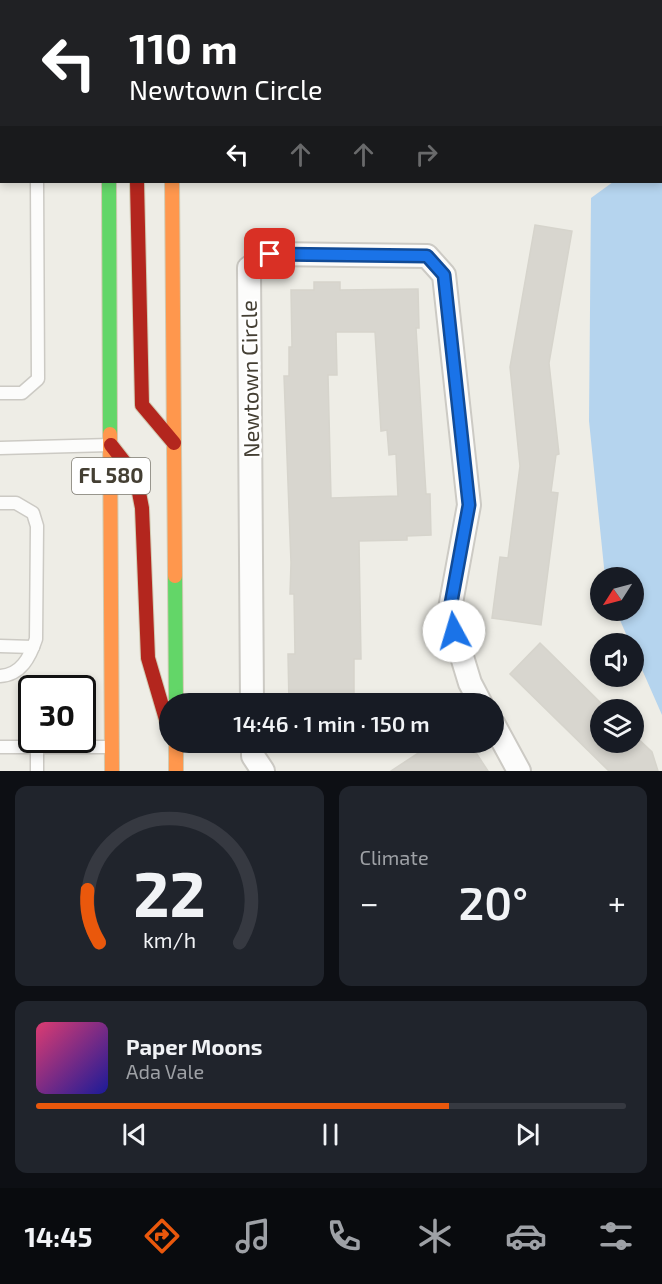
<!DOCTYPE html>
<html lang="en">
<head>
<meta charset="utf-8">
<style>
	:root { --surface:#171b24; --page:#20242c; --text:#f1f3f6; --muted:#9ea1a6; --line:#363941; --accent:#ea580c }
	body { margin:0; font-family:"Exo 2",sans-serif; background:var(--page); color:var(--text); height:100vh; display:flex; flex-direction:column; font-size:22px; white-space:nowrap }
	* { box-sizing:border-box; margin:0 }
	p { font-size:20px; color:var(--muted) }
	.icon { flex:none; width:33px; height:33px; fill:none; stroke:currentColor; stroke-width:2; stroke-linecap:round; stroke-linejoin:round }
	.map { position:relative; height:771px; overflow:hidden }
	.side { display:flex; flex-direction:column; gap:15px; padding:15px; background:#0d0f14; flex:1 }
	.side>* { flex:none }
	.hud { position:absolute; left:0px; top:0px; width:663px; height:183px; box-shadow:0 3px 9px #0003; background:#202124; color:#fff; overflow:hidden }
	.needle { width:39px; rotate:234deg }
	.buttons { position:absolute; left:590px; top:567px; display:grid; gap:12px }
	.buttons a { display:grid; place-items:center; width:54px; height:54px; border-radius:50%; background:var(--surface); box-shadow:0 3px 9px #0003; font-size:30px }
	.speed { position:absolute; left:18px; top:675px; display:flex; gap:12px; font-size:30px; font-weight:700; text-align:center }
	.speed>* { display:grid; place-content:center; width:78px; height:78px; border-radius:50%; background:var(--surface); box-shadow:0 3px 9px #0003; line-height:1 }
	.speed .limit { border:3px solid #111; border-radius:9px; background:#fff; color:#111 }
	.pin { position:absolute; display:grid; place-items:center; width:51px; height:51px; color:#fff; margin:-26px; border-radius:12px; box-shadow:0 3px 9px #0006 }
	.me { position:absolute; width:66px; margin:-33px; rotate:354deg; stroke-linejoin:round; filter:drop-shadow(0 0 4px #0008) }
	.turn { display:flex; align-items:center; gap:21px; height:126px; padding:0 30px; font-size:27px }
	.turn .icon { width:78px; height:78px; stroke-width:2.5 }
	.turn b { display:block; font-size:42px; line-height:51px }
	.lanes { display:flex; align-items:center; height:57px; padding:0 30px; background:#0003; justify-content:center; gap:30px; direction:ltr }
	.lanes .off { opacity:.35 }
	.big { font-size:45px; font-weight:600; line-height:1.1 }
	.side .tile { flex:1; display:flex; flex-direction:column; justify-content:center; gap:9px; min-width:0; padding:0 21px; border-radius:12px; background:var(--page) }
	.side .dial { align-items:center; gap:0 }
	.dial svg { height:156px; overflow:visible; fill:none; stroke:var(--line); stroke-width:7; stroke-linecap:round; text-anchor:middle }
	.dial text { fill:var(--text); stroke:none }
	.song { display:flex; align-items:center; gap:18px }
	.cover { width:72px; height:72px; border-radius:9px; background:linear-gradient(135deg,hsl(340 70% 55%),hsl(240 70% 35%)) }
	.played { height:6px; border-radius:3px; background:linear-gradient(90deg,var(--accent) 70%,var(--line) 70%) }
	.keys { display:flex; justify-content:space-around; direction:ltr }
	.heat { display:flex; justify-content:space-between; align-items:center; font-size:33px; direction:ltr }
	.side .tiles { flex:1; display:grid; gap:15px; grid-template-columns:1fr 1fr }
	.tile:last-child { grid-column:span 2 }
	.trip { position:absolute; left:159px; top:693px; width:345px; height:60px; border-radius:30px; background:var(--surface); box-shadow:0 3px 9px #0003; font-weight:600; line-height:60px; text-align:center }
	.menu { display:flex; height:96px; justify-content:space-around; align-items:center; background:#090b0e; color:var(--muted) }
	.menu .icon { width:42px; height:42px }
	.menu .on { color:var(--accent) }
	.menu b { font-size:27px; color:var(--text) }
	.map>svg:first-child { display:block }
	.water { fill:#b5d4ee }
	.building { fill:#d8d6cf; stroke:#d6d4cc; stroke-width:1.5; fill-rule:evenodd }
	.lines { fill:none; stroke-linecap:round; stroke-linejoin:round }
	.lane-casing { stroke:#cccac4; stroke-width:15 }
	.street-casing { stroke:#cccac4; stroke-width:26 }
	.fast-casing { stroke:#d1cbb3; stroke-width:16 }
	.slow-casing { stroke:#d1cbb3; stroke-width:16 }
	.jam-casing { stroke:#d1cbb3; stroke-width:16 }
	.lane { stroke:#fcfcfb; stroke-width:12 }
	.street { stroke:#fcfcfb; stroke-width:22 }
	.fast { stroke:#63d668; stroke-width:14 }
	.slow { stroke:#ff974d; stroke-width:14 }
	.jam { stroke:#b3261e; stroke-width:14 }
	.route-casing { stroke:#114b97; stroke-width:15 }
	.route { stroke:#1a73e8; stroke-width:10 }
	.labels { text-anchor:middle; stroke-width:5; stroke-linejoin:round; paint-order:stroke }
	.shield { fill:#fff; stroke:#7c7970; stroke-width:1.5 }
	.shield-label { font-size:21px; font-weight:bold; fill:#443f33 }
	.street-label { font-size:22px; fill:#443f33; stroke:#fff }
</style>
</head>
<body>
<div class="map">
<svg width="662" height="771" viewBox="0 0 662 771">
	<rect width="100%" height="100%" fill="#eeede6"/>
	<!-- water -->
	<path class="water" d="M662 144V715L633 649V644L630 643 616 611 633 610V578L605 577 589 421 591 198 613 182H662Z"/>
	<!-- building -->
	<g class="building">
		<path d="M535 225 572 231 549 363 559 454 556 455 551 492 558 493 541 625 492 618 500 557 508 558 520 466 510 367Z"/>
		<path d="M314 282H340V290L418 289 419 328H416L426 494H430L431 535 407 536V540L359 541 361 659H354V704H289L288 654H295L294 594H290L291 563 284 376H289V347H292L291 290H314ZM336 332H375L381 431 387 430 389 455 396 454 398 496 331 498 328 375H337Z"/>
		<path d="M540 643 608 710H600V742H633V734L652 752 658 771H609L510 674Z"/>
		<path d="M435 742H469L488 771H391Z"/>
	</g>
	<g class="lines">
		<defs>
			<g id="lane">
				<path d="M35 0V2"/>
				<path d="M0 393H22L38 379 37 182"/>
				<path d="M0 448 110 445"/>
				<path d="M0 503H16L33 513 37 526 36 639C30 657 21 675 0 676"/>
				<path d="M0 646 33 647"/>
				<path d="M0 747H37"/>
				<path d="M37 771V747H111"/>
			</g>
			<g id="street">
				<path d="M342 0V2"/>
				<path d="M586 2 587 0"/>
				<path d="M252 704 249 268 270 254 427 256 444 275 469 505 449 614 470 683 481 704"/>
				<path d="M494 725 519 771"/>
				<path d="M253 742V756L263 771"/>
			</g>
			<g id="fast">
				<path d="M171 0V2"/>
				<path d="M109 182 110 434"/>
				<path d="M175 576 176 704"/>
			</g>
			<g id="slow">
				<path d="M109 0V2"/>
				<path d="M172 182 175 576"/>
				<path d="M110 434 112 771"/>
				<path d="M176 742V771"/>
			</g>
			<g id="jam">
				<path d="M137 182 142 405 174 443"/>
				<path d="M111 445 136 477 142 508 148 658 170 733"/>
			</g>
		</defs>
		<!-- lane casing -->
		<use href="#lane" class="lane-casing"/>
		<!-- street casing -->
		<use href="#street" class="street-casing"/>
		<!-- fast casing -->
		<use href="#fast" class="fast-casing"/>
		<!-- slow casing -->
		<use href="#slow" class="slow-casing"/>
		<!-- jam casing -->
		<use href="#jam" class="jam-casing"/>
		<!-- lane -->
		<use href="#lane" class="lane"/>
		<!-- street -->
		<use href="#street" class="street"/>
		<!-- fast -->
		<use href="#fast" class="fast"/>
		<!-- slow -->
		<use href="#slow" class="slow"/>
		<!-- jam -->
		<use href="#jam" class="jam"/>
	</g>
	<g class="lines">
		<defs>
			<path id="route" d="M270 254 427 256 444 275 469 505 449 614 454 631"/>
		</defs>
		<!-- route casing -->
		<use href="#route" class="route-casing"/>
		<!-- route -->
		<use href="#route" class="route"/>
	</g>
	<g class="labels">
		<!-- shield labels -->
		<rect class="shield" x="72" y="458" width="78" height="36" rx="4.5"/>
		<g class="shield-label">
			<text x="111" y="483">FL 580</text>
		</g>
		<!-- street labels -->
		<g class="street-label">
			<text transform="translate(250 379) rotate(-91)" y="8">Newtown Circle</text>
		</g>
	</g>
</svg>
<div class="buttons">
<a><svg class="needle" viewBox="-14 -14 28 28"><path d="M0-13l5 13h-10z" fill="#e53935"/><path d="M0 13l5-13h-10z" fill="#9ea1a6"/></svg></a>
<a><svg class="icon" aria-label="sound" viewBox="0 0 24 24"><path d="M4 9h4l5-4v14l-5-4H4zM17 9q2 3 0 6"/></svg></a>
<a><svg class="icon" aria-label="layers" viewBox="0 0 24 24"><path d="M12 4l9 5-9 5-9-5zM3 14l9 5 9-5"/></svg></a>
</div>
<div class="speed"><div class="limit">30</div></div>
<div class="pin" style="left:270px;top:254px;background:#d93025"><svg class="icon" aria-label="arrive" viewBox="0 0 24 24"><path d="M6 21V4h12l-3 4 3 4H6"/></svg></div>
<svg class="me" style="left:454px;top:631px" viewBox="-20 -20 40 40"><circle r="19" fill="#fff"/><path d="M0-13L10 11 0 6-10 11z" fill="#1a73e8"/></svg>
<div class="trip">14:46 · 1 min · 150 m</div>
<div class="hud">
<div class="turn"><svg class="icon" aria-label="left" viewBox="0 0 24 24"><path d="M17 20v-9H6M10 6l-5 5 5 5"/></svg><div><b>110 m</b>Newtown Circle</div></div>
<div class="lanes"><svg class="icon" aria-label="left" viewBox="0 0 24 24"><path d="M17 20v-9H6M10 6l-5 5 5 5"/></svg><svg class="icon off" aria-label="ahead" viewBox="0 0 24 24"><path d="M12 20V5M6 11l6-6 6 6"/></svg><svg class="icon off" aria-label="ahead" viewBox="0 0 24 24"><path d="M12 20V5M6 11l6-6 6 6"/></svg><svg class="icon off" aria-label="right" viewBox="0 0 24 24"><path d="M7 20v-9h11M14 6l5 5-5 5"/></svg></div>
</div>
</div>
<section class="side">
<div class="tiles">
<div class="tile dial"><svg viewBox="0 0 100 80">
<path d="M14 69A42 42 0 1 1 86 69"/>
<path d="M14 69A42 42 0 0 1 8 42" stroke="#ea580c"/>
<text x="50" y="56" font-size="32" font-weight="700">22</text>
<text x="50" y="72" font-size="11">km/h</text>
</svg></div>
<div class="tile"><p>Climate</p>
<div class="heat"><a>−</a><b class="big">20°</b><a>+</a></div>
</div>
<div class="tile">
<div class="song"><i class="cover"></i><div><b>Paper Moons</b><p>Ada Vale</p></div></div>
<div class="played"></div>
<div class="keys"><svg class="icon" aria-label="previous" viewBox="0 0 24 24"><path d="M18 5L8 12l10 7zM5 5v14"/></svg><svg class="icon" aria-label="pause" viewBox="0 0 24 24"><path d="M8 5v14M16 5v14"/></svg><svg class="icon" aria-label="next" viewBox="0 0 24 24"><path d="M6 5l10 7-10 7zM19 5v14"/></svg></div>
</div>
</div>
</section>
<nav class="menu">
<b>14:45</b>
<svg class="icon on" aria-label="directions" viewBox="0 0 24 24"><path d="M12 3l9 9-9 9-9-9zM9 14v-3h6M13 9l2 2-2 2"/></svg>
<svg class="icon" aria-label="music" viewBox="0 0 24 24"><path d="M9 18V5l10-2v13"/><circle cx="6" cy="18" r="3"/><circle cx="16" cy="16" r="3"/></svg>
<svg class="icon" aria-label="phone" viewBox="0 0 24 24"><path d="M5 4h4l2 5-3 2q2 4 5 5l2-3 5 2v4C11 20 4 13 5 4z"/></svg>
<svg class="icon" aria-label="climate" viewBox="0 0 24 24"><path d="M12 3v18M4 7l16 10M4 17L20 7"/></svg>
<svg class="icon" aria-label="car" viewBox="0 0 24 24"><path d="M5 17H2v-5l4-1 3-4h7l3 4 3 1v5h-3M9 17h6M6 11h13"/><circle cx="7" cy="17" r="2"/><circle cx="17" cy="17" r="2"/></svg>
<svg class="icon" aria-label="filters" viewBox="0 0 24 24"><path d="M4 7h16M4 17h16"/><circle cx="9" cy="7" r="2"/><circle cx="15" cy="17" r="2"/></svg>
</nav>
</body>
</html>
